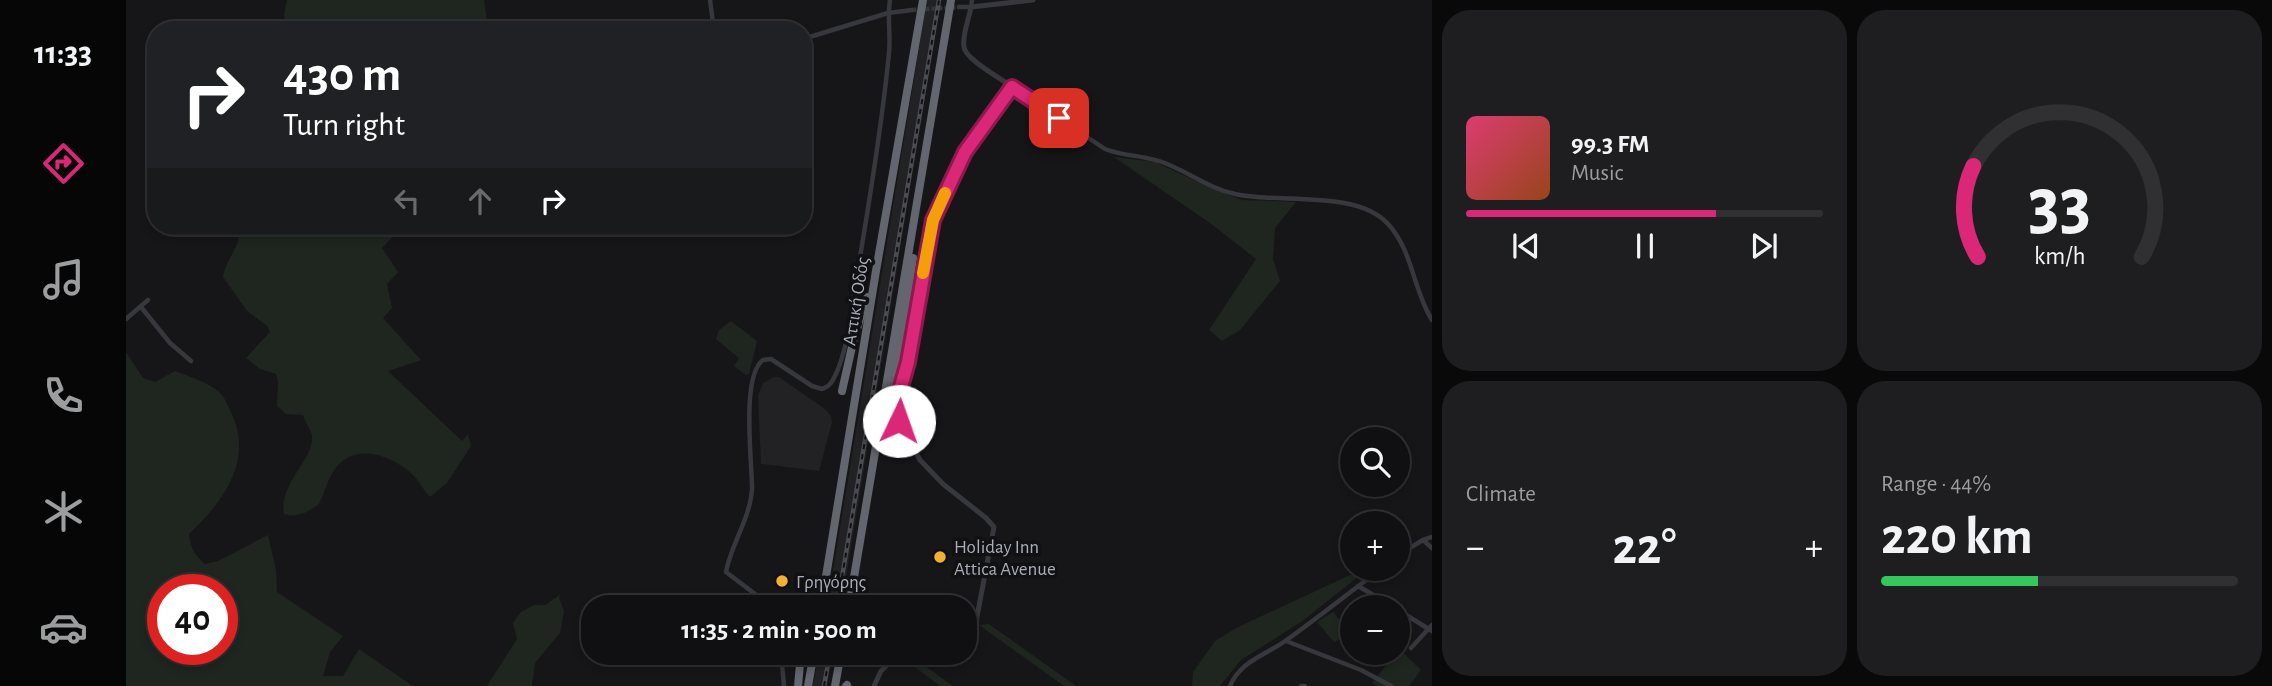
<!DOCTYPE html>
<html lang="en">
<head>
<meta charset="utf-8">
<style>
	:root { --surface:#101012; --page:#1e1e20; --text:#f1f3f6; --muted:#9c9d9f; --line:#303032; --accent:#db2777 }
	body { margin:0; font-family:"Alegreya Sans",sans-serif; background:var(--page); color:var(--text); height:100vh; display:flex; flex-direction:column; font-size:26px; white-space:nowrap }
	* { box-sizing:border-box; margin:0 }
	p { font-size:23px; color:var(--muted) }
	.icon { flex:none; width:38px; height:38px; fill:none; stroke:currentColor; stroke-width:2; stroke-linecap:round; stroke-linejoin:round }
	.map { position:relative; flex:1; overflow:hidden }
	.sheet { display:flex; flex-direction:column; gap:10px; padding:10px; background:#09090a; width:840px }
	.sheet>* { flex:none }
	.hud { position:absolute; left:21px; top:21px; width:665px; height:214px; border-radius:28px; box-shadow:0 4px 10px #0003,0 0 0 2px var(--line); background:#202124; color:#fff; overflow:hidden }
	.controls { position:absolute; left:1214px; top:427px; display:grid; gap:14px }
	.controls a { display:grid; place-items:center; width:70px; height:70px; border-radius:50%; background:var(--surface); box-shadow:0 4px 10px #0003,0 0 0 2px var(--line); font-size:35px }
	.speed { position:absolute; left:21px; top:574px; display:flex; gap:14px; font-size:35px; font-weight:700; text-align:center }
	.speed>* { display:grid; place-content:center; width:91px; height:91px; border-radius:50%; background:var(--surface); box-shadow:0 4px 10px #0003,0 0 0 2px var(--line); line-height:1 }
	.speed .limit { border:10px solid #d22; background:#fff; color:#111 }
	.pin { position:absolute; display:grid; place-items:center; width:60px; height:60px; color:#fff; margin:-30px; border-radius:14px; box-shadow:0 4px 10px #0006 }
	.me { position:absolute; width:77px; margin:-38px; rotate:3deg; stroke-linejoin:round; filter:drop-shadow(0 0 5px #0008) }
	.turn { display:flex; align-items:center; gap:24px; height:147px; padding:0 21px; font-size:32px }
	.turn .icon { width:91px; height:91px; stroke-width:2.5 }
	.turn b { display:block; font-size:49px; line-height:60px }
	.lanes { display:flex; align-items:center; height:66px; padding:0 21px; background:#0003; justify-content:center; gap:35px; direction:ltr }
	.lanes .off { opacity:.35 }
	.big { font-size:52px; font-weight:600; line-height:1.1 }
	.sheet .card { flex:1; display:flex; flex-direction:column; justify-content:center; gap:10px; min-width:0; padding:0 24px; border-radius:28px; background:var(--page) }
	.sheet .dial { align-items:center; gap:0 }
	.dial svg { height:182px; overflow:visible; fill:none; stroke:var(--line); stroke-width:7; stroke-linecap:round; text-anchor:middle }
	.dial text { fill:var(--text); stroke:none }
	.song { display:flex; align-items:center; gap:21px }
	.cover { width:84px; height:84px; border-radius:10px; background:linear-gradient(135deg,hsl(340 70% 55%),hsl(20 70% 35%)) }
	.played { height:7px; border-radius:4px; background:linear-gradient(90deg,var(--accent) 70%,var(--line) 70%) }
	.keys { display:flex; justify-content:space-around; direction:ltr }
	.heat { display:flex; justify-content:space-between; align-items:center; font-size:38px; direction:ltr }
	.charge { height:10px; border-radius:5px; background:linear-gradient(90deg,#34c759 44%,var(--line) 0) }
	.sheet .tiles { flex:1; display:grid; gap:10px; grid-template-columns:repeat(2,1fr) }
	.trip { position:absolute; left:455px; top:595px; width:396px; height:70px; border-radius:28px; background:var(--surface); box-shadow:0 4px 10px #0003,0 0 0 2px var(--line); font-weight:600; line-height:70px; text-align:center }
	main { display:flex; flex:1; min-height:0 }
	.tab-bar { display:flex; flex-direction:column; width:126px; justify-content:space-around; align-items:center; background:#060607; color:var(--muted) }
	.tab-bar .icon { width:49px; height:49px }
	.tab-bar .active { color:var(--accent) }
	.tab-bar b { font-size:32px; color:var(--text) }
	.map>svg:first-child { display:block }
	.built { fill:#222225 }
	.green { fill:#1e261f; fill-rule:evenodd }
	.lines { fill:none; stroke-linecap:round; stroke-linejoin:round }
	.minor-tunnel { stroke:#333438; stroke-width:4.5; stroke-dasharray:4.5 2; stroke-linecap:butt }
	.minor { stroke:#37383d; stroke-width:4.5 }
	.tertiary { stroke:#37383d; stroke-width:5 }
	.motorway { stroke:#63666e; stroke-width:8 }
	.rail-casing { stroke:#4a4c52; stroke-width:4.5 }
	.rail { stroke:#111113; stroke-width:2; stroke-dasharray:5; stroke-linecap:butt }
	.route-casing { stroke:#8e194d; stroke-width:18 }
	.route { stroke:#db2777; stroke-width:12 }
	.slow { stroke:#f59e0b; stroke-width:12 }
	.poi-dot { fill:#f2b134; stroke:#111113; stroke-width:2.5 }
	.labels { text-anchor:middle; stroke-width:7; stroke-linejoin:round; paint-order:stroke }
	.street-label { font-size:19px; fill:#a8adb8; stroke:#111113 }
	.poi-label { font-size:19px; fill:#a8adb8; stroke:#111113; text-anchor:start }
</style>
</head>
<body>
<main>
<nav class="tab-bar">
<b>11:33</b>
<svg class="icon active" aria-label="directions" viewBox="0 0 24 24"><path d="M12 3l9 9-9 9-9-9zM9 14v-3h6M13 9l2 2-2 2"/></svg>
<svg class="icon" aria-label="music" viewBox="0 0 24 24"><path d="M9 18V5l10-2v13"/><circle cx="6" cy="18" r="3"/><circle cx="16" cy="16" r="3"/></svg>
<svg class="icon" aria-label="phone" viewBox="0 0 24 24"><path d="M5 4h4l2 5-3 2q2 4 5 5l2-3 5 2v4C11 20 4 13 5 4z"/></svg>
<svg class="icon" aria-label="climate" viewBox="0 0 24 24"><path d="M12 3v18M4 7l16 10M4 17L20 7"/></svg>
<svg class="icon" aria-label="car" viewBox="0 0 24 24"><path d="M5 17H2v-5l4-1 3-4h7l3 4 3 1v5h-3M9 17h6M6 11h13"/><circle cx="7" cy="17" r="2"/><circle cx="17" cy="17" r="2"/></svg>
</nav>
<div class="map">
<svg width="1306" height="686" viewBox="0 0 1306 686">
	<rect width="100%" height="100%" fill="#161618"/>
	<!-- built -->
	<g class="built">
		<path d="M801 0H815L715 607H701Z"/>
		<path d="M648 377H653L699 409 705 416 706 422 693 471 635 464 632 396 637 383Z"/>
		<path d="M693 653H707L701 686H687Z"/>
	</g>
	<!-- green -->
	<g class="green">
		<path d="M161 0H358L361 22 359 30H160L158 14Z"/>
		<path d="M988 157 1029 162 1087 189 1116 200 1170 202 1149 228 1147 259 1154 281 1114 330 1096 341 1083 330 1130 259 1084 223Z"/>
		<path d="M113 226H277L256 248 272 272 261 284 266 308 257 318 295 360 262 371 336 441 342 434 345 446 321 483 304 497C297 490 294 482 287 475 267 456 230 441 209 469 201 480 199 492 193 504 182 512 172 518 158 514 153 482 188 461 186 436 185 430 179 422 177 415L160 414 151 406 152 381 150 374 134 369 120 358 144 332 141 326 121 311 97 277C100 258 117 244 113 226Z"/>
		<path d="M605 321 631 341 623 374 620 375 608 366 613 358 590 339 593 330Z"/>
		<path d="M0 352 17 378 29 382 49 371C64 377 80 381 93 392 98 396 101 404 104 410 129 459 98 501 63 534 64 547 69 556 79 564L92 561 142 535 150 570 151 592 217 636 204 652 197 676H217L233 649 287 686H0ZM37 590H96V649H37Z"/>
		<path d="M1237 569H1242L1175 622 1115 660 1094 686H1066L1067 672 1089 641 1110 628Z"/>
		<path d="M434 594 433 598 438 611 434 633 409 663 406 686H361L391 639 387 623 395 612 408 605H420Z"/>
		<path d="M1207 612 1218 625 1227 620V641L1221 637 1208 642 1191 622Z"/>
		<path d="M863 624 950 686H938L853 625Z"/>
		<path d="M1272 648 1295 670 1283 686H1251L1246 683 1262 663 1246 653H1272Z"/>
		<path d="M782 654 827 686H814L777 658Z"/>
	</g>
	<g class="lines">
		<!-- minor-tunnel -->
		<path class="minor-tunnel" d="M786 10 833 7"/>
		<!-- minor -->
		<g class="minor">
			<path d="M584 0 587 23 591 30"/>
			<path d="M833 7H845L846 0"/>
			<path d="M677 39 762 13 786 10"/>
			<path d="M886 87 979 149C999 157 1021 155 1041 164 1064 173 1084 189 1109 194 1151 204 1231 189 1262 224 1287 251 1287 290 1306 320"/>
			<path d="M15 307 44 343 65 361"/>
			<path d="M0 319 22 300"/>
			<path d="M1297 540 1306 548"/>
			<path d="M1272 555 1297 540 1306 537"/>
			<path d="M1232 586 1268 607"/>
			<path d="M646 607 600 572C605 544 625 517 626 488 626 461 615 376 637 360L645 359 686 386 696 389C701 387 702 387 705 383 722 357 727 300 732 269 744 198 756 125 763 53 765 35 761 18 764 0"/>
			<path d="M1272 610 1306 631"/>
			<path d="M1160 641 1235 670 1265 686"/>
			<path d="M1285 648 1306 625"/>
			<path d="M655 653 658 686"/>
			<path d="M1104 686C1115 660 1141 655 1162 639 1194 616 1224 592 1255 569"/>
			<path d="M1175 686H1179"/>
		</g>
		<!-- tertiary -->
		<g class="tertiary">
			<path d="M838 625 850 622 868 527 860 518 817 484 794 460 773 421 772 397 782 362 807 220 839 152 886 87C876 79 839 59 838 47 836 35 843 19 845 7L907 0"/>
			<path d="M748 686 755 671 774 653"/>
		</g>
		<!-- motorway -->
		<g class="motorway">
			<path d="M716 391 728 338 741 297"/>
			<path d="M764 414 787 258"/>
			<path d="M695 607 750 271 797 0"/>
			<path d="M723 607 825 0"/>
			<path d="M672 686 675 653"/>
			<path d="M682 686 688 653"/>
			<path d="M709 686 715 653"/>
			<path d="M720 686 721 685"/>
		</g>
		<defs>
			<g id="rail">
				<path d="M711 607 813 0"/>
				<path d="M698 686 704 653"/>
			</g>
		</defs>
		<!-- rail casing -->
		<use href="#rail" class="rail-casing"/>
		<!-- rail -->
		<use href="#rail" class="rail"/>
	</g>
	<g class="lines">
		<defs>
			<path id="route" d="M773 421 772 397 782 362 807 220 839 152 886 87 933 118"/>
		</defs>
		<!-- route casing -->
		<use href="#route" class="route-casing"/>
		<!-- route -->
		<use href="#route" class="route"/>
		<!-- slow -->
		<path class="slow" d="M797 273 807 220 819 193"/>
	</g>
	<!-- markers -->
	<g class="poi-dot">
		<circle cx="814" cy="557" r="7"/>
		<circle cx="656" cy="581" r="7"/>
	</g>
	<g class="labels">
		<!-- street labels -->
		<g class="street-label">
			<text transform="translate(729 301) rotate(-81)" y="7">Αττική Οδός</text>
		</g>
		<!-- poi labels -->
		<g class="poi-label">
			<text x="828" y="553">Holiday Inn<tspan x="828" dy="22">Attica Avenue</tspan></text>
			<text x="670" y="588">Γρηγόρης</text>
		</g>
	</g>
</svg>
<div class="controls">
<a><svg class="icon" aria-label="search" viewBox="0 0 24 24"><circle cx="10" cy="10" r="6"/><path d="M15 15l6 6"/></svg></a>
<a>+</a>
<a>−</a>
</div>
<div class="speed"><div class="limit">40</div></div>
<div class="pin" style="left:933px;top:118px;background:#d93025"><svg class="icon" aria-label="arrive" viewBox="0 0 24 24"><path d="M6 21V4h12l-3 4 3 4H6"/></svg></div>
<svg class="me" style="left:773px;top:421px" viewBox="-20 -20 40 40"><circle r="19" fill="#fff"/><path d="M0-13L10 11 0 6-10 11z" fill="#db2777"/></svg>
<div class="trip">11:35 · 2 min · 500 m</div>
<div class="hud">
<div class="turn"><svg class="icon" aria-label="right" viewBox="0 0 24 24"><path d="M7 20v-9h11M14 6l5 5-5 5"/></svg><div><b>430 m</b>Turn right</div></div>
<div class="lanes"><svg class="icon off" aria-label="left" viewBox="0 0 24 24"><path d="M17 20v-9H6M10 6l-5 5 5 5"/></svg><svg class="icon off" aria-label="ahead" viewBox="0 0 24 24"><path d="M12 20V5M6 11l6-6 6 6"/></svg><svg class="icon" aria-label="right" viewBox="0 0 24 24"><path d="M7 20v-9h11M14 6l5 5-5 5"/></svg></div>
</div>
</div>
<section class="sheet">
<div class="tiles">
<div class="card">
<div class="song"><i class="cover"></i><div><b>99.3 FM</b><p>Music</p></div></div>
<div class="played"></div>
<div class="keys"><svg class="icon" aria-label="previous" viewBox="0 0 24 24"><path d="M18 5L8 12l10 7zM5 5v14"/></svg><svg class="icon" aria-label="pause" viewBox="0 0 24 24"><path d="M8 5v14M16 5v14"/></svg><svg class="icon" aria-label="next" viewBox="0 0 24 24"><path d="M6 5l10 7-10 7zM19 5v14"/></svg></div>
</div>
<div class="card dial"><svg viewBox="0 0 100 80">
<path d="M14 69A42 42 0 1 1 86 69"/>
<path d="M14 69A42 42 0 0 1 12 29" stroke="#db2777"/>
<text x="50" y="56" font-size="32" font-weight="700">33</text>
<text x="50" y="72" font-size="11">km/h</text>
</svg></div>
<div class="card"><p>Climate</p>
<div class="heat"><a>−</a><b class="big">22°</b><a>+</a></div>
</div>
<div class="card"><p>Range · 44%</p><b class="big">220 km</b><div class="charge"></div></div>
</div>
</section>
</main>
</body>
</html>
